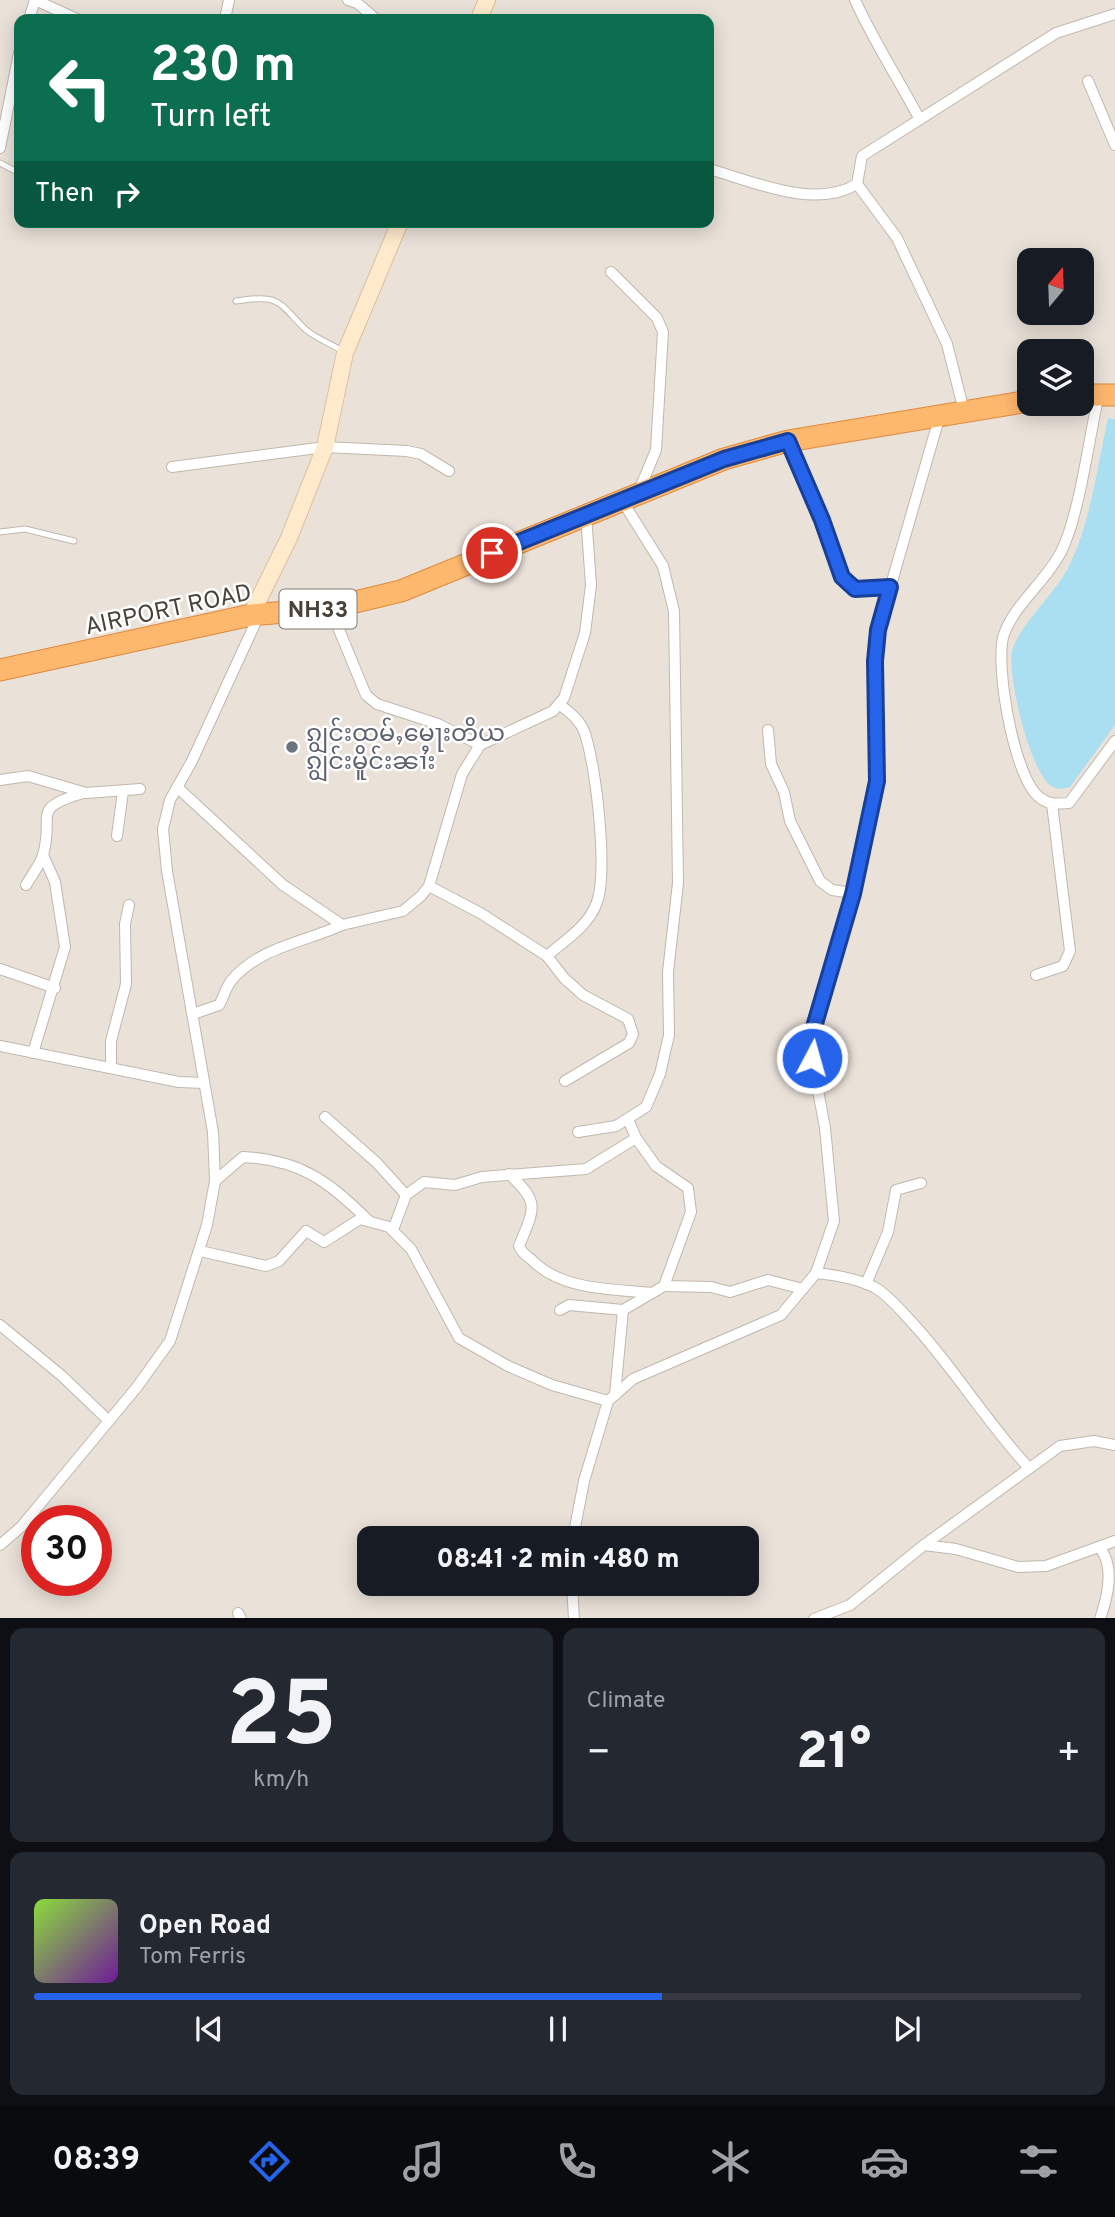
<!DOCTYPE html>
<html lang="en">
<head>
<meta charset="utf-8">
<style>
	:root { --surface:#171b24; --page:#242831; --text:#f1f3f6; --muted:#9ea1a6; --line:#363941; --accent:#2563eb }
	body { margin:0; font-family:Overpass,"Noto Sans Myanmar",sans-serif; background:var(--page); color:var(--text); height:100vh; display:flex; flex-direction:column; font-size:26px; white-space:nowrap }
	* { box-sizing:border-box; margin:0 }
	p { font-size:23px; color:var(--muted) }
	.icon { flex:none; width:38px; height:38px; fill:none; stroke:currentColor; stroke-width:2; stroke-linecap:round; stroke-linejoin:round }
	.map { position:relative; height:1618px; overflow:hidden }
	.drawer { display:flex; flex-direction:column; gap:10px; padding:10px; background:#0d0f14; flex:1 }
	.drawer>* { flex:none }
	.banner { position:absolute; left:14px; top:14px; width:700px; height:214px; border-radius:14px; box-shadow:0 4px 18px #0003; background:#0b6e4f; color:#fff; overflow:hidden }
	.needle { width:46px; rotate:19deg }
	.buttons { position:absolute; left:1017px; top:248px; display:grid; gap:14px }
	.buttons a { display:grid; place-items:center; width:77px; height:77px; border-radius:14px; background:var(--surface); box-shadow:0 4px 18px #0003; font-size:35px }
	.speed { position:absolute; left:21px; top:1505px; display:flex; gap:14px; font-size:35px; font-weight:700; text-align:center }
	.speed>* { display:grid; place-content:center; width:91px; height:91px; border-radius:50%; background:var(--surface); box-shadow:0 4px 18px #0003; line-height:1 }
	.speed .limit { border:10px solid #d22; background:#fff; color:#111 }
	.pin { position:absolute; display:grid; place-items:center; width:60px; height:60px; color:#fff; margin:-30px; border:4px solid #fff; border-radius:50%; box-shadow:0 2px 7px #0007 }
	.me { position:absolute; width:77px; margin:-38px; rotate:6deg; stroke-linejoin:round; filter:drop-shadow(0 0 5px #0008) }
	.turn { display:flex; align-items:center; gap:24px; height:147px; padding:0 21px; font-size:32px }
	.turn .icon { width:91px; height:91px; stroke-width:2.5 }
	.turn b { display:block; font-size:49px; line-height:60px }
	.then { display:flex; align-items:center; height:66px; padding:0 21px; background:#0003; gap:14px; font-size:26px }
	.big { font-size:52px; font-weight:800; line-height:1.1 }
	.drawer .card { flex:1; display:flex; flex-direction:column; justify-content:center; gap:10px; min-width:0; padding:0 24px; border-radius:14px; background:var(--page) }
	.drawer .dial { align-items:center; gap:0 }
	.dial b { font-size:91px; line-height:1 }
	.song { display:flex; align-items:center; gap:21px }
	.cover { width:84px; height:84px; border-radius:10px; background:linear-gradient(135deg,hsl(90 70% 55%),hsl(280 70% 35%)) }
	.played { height:7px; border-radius:4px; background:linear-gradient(90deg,var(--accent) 60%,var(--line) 60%) }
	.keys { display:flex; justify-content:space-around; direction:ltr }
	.heat { display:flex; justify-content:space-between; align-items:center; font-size:38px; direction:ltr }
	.drawer .tiles { flex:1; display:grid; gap:10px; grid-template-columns:1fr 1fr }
	.card:last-child { grid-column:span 2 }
	.trip { position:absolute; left:357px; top:1526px; width:402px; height:70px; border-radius:14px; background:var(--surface); box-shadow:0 4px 18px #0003; font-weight:800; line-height:70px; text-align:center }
	.tabs { display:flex; height:112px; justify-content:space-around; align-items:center; background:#090b0e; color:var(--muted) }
	.tabs .icon { width:49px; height:49px }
	.tabs .on { color:var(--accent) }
	.tabs b { font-size:32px; color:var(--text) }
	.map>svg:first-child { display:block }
	.residential { fill:#eae2d9; fill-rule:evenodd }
	.water { fill:#a9dff1 }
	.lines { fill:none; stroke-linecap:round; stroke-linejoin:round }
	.lane-casing { stroke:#c1b7ae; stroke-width:7 }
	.street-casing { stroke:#c1b7ae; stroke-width:12 }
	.secondary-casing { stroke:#d8c09e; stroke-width:18 }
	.highway-casing { stroke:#de8a3d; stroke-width:23 }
	.lane { stroke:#fff; stroke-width:5 }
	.street { stroke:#fff; stroke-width:10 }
	.secondary { stroke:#ffebcc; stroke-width:16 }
	.highway { stroke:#feb86e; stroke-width:21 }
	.route-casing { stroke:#184099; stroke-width:18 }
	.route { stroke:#2563eb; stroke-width:12 }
	.worship-dot { fill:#6b7280; stroke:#fff; stroke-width:2.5 }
	.labels { text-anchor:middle; stroke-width:5; stroke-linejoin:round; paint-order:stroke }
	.shield { fill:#fff; stroke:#807a74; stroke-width:2 }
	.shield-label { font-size:23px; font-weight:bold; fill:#4a4139 }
	.street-label { font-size:24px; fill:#4a4139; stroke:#fff }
	.worship-label { font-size:24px; fill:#5b616d; stroke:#fff; text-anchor:start }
</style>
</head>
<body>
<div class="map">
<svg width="1115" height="1619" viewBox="0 0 1115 1619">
	<rect width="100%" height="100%" fill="#f6f1eb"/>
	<!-- residential -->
	<path class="residential" d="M0 0H1115V1618L0 1619ZM19 19H709V222H19ZM1029 261H1082V313H1029ZM1029 352H1082V404H1029ZM37 1521H96V1580H37ZM369 1538H747V1584H369Z"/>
	<!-- water -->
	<path class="water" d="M1108 418 1115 419V725L1070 787C1062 789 1056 790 1050 785 1030 770 1005 671 1013 648 1022 623 1055 593 1068 568 1091 523 1097 467 1108 418Z"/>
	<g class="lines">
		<defs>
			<g id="lane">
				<path d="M0 163 19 173"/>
				<path d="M236 301C280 294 277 301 305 329 315 338 331 344 343 351"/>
				<path d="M0 532 25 529 74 541"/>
			</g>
			<g id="street">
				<path d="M35 0 77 19"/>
				<path d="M348 0 357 3 376 19"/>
				<path d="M855 0C874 42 898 78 919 118"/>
				<path d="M29 19 35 0"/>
				<path d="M225 19 229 0"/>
				<path d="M1088 81 1115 145"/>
				<path d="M0 148 19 53"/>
				<path d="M709 169C752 181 815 210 857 184L862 156 1056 33 1115 14"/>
				<path d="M857 184 897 238 947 344 964 411"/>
				<path d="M611 272 657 318 663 332 656 450 638 493"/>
				<path d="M1099 394C1089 437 1080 512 1062 550 1047 581 1016 602 1004 634 994 662 1014 778 1039 797 1049 805 1057 804 1069 803L1115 741"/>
				<path d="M788 441 822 520 842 577 855 589 890 587"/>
				<path d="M172 467 325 447 407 451 421 454 449 471"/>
				<path d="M330 608 366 695 377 704 438 724 480 745"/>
				<path d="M768 730 771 764 784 792 790 821 820 881 832 890 853 893"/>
				<path d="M0 780 28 776 86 793 140 789"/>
				<path d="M177 787 283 885 342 925 403 911 421 896 429 886 462 774 480 745 553 711 564 698 585 633 591 585 586 515"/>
				<path d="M117 836 123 791"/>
				<path d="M26 885C31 876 40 865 43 855 55 814 29 809 83 793"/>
				<path d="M429 886 482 914 547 956 564 978 583 995 628 1019 633 1034 629 1043 565 1081"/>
				<path d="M547 956C565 940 589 926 597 902 608 870 596 763 584 731 579 719 569 712 559 704"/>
				<path d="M0 969 55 988"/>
				<path d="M1036 975 1063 966 1070 951 1052 804"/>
				<path d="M193 1014 219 1005C224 997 225 989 231 981 259 947 305 942 342 925"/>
				<path d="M0 1046 179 1082 204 1083"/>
				<path d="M33 1053 65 947 55 882 43 855"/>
				<path d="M111 1068V1041L126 984 125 924 129 905"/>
				<path d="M325 1117 377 1163 406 1195"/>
				<path d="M578 1132 616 1126 646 1107 660 1074 669 1035 668 972 678 883 674 611 663 566 621 499"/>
				<path d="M509 1174C541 1203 534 1209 519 1246 522 1254 528 1256 534 1262 563 1290 612 1289 651 1293"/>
				<path d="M215 1181 243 1157C302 1160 329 1182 369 1221"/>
				<path d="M393 1230 406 1195 424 1182 455 1185 482 1177 586 1169 636 1138"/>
				<path d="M200 1251 266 1266 279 1261 306 1231 324 1242 360 1219 389 1227 411 1249 459 1338 508 1366 552 1385 608 1401"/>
				<path d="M816 1273C837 1275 855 1278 874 1287 885 1293 897 1306 906 1316 951 1363 984 1419 1028 1467"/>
				<path d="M866 1284 888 1232 896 1190 921 1183"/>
				<path d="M664 1286 711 1287 730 1292 768 1280 803 1289"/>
				<path d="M560 1310 569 1305 623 1310"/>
				<path d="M0 1325 62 1376 109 1421"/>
				<path d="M615 1395 623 1310 664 1286 691 1212 688 1188 656 1166 636 1138 628 1119"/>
				<path d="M573 1538 584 1481 608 1401 633 1379 781 1315 816 1273 834 1221 825 1128 812 1058 814 1027 853 893 877 781 875 661 878 630 940 415"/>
				<path d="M0 1545 21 1527 137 1387 170 1341 207 1225 215 1181 213 1132 167 871 163 829 170 800 192 761 259 615"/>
				<path d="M924 1545 956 1549 1018 1567 1046 1566 1115 1541"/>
				<path d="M572 1584 574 1619"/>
				<path d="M238 1613 241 1619"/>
				<path d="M814 1619 850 1605 924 1545 1060 1446 1094 1441 1115 1445"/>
				<path d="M1100 1619C1108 1596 1115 1567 1100 1548"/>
			</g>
			<g id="secondary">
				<path d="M479 19 487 0"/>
				<path d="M251 615 289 538 325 447 345 353 400 222"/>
			</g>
			<g id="highway">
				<path d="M1082 395H1115"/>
				<path d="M0 670 251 615 330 608 401 591 724 459 788 441 1029 401"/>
			</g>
		</defs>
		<!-- lane casing -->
		<use href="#lane" class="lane-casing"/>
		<!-- street casing -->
		<use href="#street" class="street-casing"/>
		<!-- secondary casing -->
		<use href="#secondary" class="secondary-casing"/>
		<!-- highway casing -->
		<use href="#highway" class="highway-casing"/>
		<!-- lane -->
		<use href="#lane" class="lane"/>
		<!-- street -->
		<use href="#street" class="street"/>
		<!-- secondary -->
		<use href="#secondary" class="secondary"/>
		<!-- highway -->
		<use href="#highway" class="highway"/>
	</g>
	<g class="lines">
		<defs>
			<path id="route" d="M492 553 724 459 788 441 822 520 842 577 855 589 890 587 878 630 875 661 877 781 853 894 814 1027 812 1058"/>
		</defs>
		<!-- route casing -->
		<use href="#route" class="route-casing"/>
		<!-- route -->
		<use href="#route" class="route"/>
	</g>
	<!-- markers -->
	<circle class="worship-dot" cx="292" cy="747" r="7"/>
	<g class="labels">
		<!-- shield labels -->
		<rect class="shield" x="279.5" y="589.5" width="77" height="39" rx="5"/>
		<g class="shield-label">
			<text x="318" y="617">NH33</text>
		</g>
		<!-- street labels -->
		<g class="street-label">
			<text transform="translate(168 609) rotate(-12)" y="8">AIRPORT ROAD</text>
		</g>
		<!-- worship labels -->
		<g class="worship-label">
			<text x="306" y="741">ၵျွင်းထမ်ႇမေႃးတိယ<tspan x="306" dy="28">ၵျွင်းမိူင်းၼၢႆး</tspan></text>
		</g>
	</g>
</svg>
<div class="buttons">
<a><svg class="needle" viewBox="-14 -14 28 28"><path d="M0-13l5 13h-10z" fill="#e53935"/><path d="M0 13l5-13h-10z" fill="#9ea1a6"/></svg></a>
<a><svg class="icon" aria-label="layers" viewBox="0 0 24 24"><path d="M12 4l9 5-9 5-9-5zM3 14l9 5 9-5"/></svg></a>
</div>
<div class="speed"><div class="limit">30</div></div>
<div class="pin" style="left:492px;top:553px;background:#d93025"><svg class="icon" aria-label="arrive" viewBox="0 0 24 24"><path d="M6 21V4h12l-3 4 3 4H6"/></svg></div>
<svg class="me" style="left:812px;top:1058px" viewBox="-20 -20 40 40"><circle r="17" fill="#2563eb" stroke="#fff" stroke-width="3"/><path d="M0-11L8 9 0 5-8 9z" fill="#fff"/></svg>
<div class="trip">08:41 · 2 min · 480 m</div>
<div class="banner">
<div class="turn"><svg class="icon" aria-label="left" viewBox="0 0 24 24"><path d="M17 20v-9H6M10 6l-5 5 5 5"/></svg><div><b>230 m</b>Turn left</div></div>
<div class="then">Then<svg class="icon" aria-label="right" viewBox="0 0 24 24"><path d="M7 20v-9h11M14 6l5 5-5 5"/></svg></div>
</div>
</div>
<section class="drawer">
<div class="tiles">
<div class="card dial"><b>25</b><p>km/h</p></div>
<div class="card"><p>Climate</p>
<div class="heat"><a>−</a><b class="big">21°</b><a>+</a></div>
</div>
<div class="card">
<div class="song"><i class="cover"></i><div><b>Open Road</b><p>Tom Ferris</p></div></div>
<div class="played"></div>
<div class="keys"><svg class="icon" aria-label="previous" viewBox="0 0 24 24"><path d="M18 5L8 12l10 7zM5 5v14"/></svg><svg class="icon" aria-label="pause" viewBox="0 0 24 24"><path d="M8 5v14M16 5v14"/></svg><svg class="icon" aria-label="next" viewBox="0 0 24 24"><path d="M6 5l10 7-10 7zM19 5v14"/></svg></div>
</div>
</div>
</section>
<nav class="tabs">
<b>08:39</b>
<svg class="icon on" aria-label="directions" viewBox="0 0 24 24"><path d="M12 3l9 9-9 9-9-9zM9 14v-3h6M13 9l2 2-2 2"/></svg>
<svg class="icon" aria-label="music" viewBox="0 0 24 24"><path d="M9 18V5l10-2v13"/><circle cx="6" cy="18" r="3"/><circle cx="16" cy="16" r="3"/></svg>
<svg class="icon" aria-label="phone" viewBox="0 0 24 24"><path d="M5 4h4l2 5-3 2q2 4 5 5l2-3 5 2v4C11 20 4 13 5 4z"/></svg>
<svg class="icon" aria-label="climate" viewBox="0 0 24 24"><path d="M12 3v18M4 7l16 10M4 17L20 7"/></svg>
<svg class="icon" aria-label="car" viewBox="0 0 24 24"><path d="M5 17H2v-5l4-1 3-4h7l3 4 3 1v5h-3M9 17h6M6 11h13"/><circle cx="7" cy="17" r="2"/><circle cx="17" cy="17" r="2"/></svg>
<svg class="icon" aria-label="filters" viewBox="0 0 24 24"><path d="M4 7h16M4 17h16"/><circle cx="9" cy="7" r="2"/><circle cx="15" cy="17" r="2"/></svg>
</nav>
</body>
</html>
